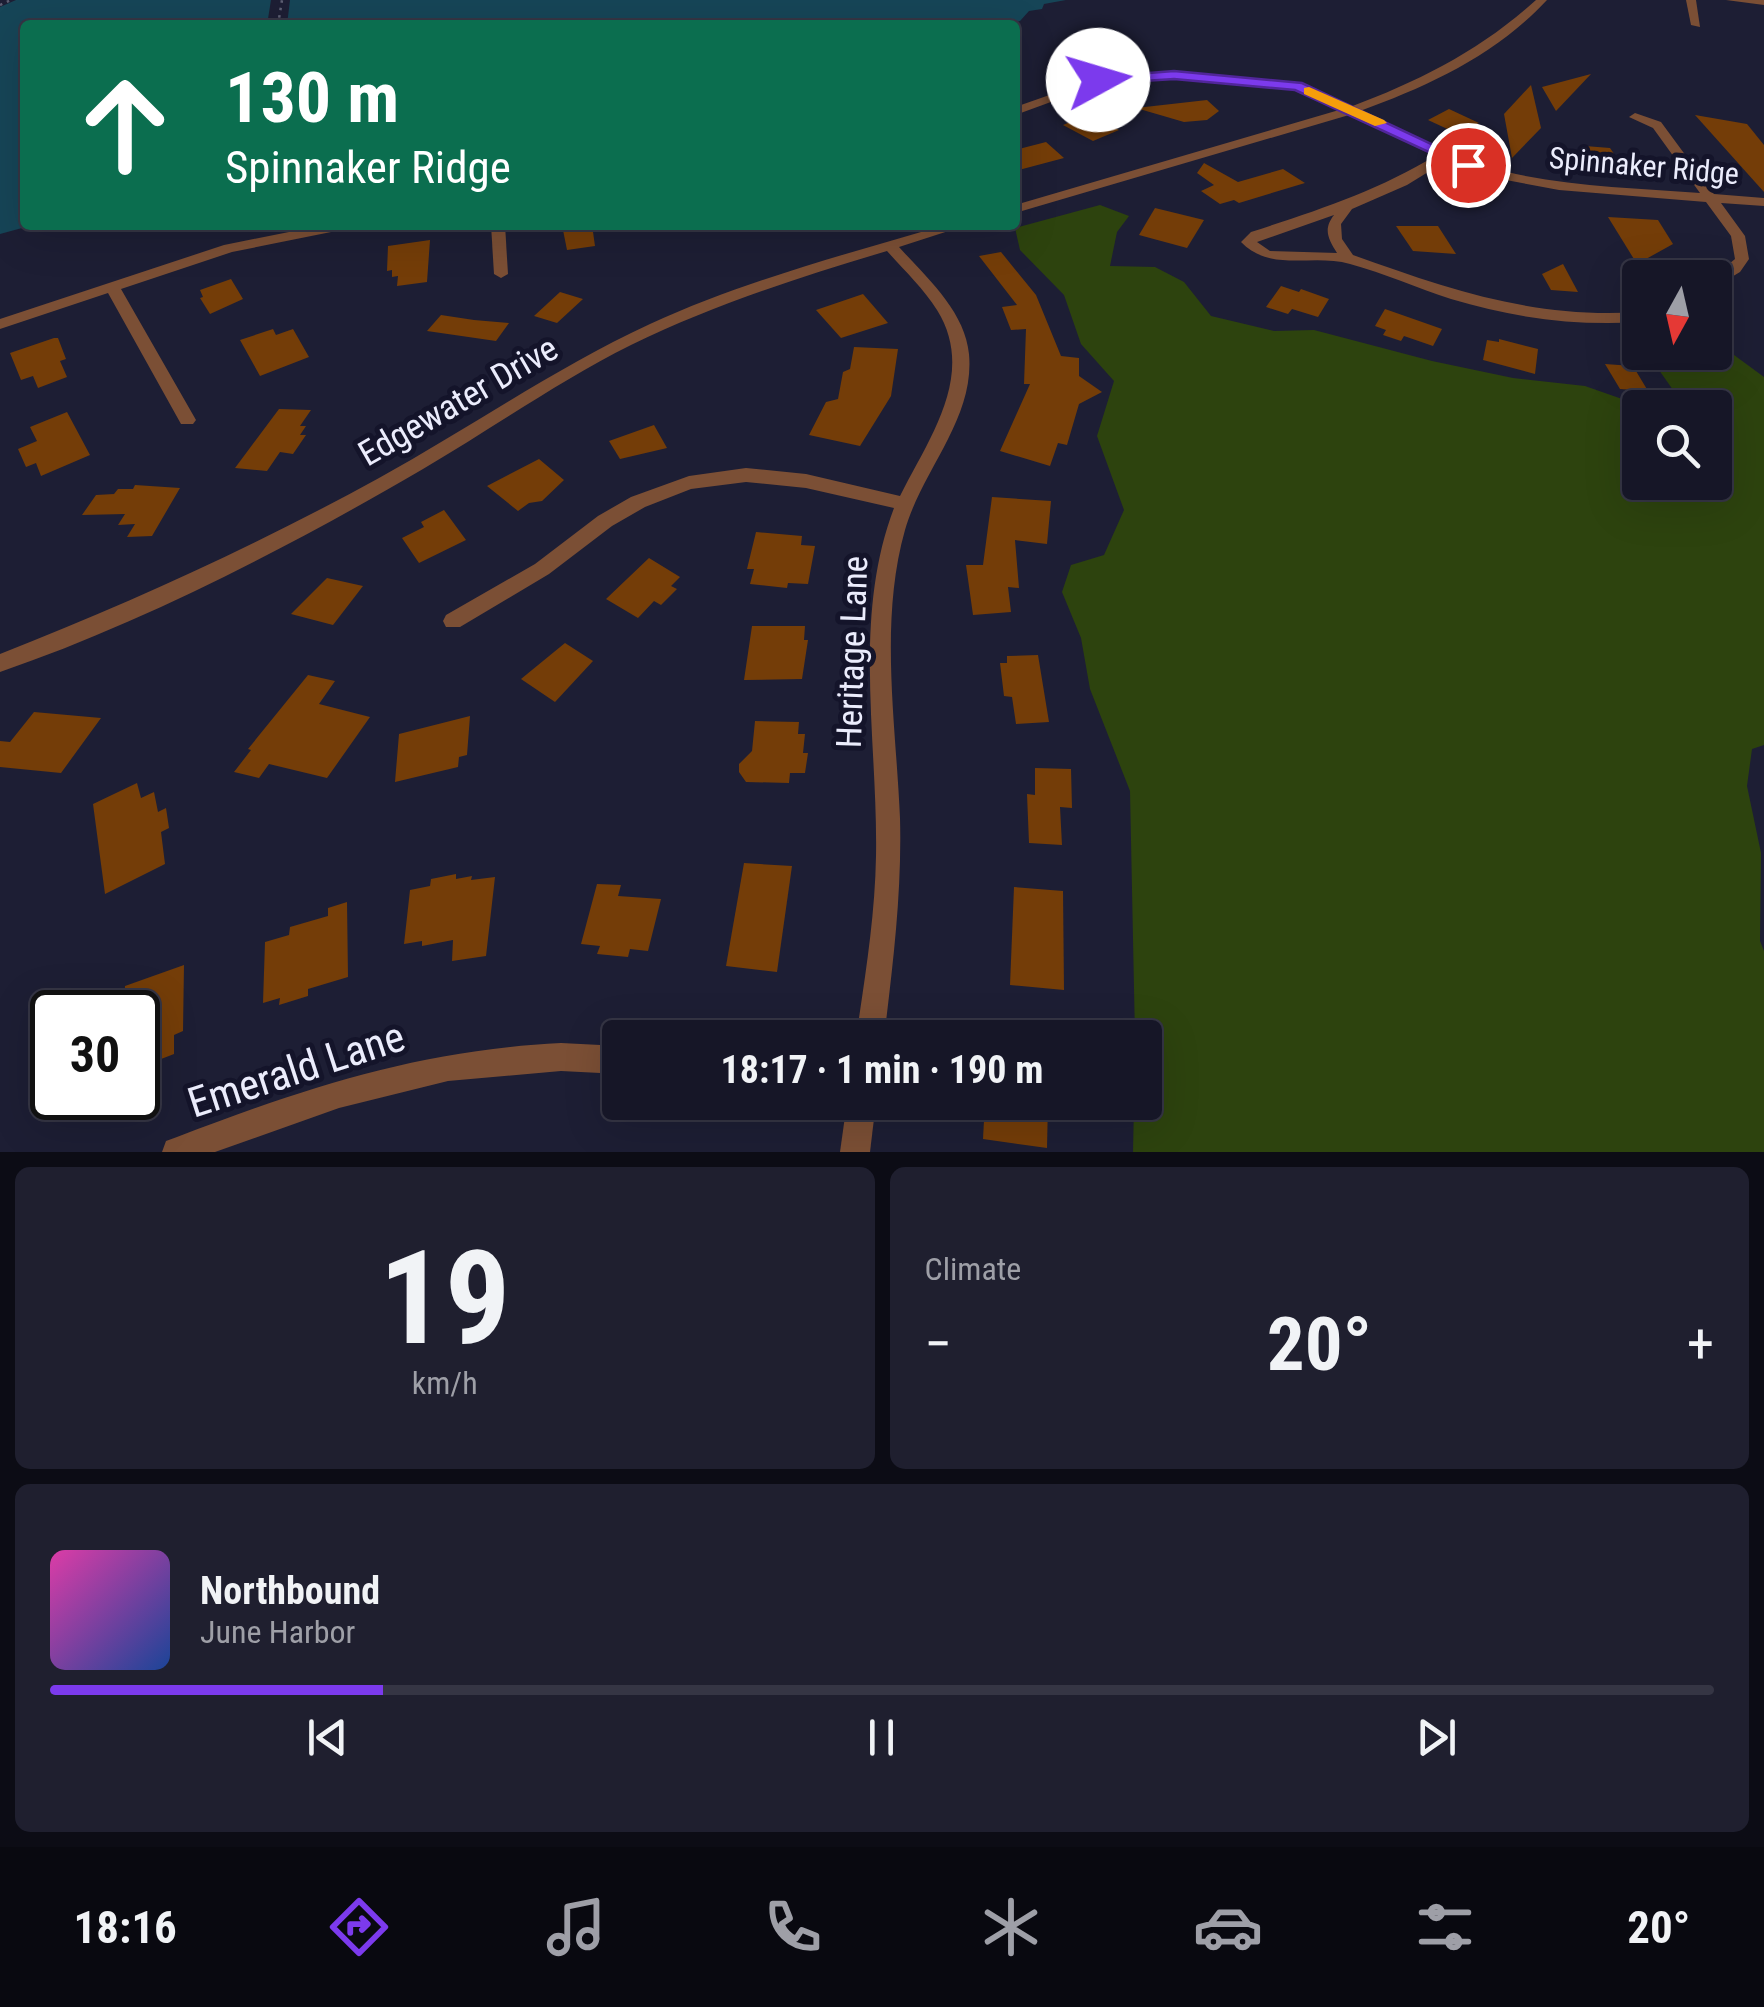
<!DOCTYPE html>
<html lang="en">
<head>
<meta charset="utf-8">
<style>
	:root { --surface:#161627; --page:#1f1f2f; --text:#f1f3f6; --muted:#9e9fa7; --line:#353544; --accent:#7c3aed }
	body { margin:0; font-family:"Roboto Condensed",sans-serif; background:var(--page); color:var(--text); height:100vh; display:flex; flex-direction:column; font-size:38px; white-space:nowrap }
	* { box-sizing:border-box; margin:0 }
	p { font-size:32px; color:var(--muted) }
	.icon { flex:none; width:55px; height:55px; fill:none; stroke:currentColor; stroke-width:2; stroke-linecap:round; stroke-linejoin:round }
	.map { position:relative; height:1152px; overflow:hidden }
	.details { display:flex; flex-direction:column; gap:15px; padding:15px; background:#0c0c15; flex:1 }
	.details>* { flex:none }
	.guide { position:absolute; left:20px; top:20px; width:1000px; height:210px; border-radius:10px; box-shadow:0 10px 40px #0002,0 0 0 2px var(--line); background:#0b6e4f; color:#fff; overflow:hidden }
	.needle { width:65px; rotate:188deg }
	.buttons { position:absolute; left:1622px; top:260px; display:grid; gap:20px }
	.buttons a { display:grid; place-items:center; width:110px; height:110px; border-radius:10px; background:var(--surface); box-shadow:0 10px 40px #0002,0 0 0 2px var(--line); font-size:50px }
	.speed { position:absolute; left:30px; top:990px; display:flex; gap:20px; font-size:50px; font-weight:700; text-align:center }
	.speed>* { display:grid; place-content:center; width:130px; height:130px; border-radius:50%; background:var(--surface); box-shadow:0 10px 40px #0002,0 0 0 2px var(--line); line-height:1 }
	.speed .limit { border:5px solid #111; border-radius:15px; background:#fff; color:#111 }
	.pin { position:absolute; display:grid; place-items:center; width:85px; height:85px; color:#fff; margin:-42px; border:5px solid #fff; border-radius:50%; box-shadow:0 2px 10px #0007 }
	.me { position:absolute; width:110px; margin:-55px; rotate:84deg; stroke-linejoin:round; filter:drop-shadow(0 0 8px #0008) }
	.turn { display:flex; align-items:center; gap:35px; height:210px; padding:0 40px; font-size:45px }
	.turn .icon { width:130px; height:130px; stroke-width:2.5 }
	.turn b { display:block; font-size:70px; line-height:85px }
	.big { font-size:75px; font-weight:700; line-height:1.1 }
	.details .tile { flex:1; display:flex; flex-direction:column; justify-content:center; gap:15px; min-width:0; padding:0 35px; border-radius:15px; background:var(--page) }
	.details .dial { align-items:center; gap:0 }
	.dial b { font-size:130px; line-height:1 }
	.song { display:flex; align-items:center; gap:30px }
	.cover { width:120px; height:120px; border-radius:15px; background:linear-gradient(135deg,hsl(320 70% 55%),hsl(220 70% 35%)) }
	.played { height:10px; border-radius:5px; background:linear-gradient(90deg,var(--accent) 20%,var(--line) 20%) }
	.keys { display:flex; justify-content:space-around; direction:ltr }
	.heat { display:flex; justify-content:space-between; align-items:center; font-size:55px; direction:ltr }
	.details .tiles { flex:1; display:grid; gap:15px; grid-template-columns:1fr 1fr }
	.tile:last-child { grid-column:span 2 }
	.trip { position:absolute; left:602px; top:1020px; width:560px; height:100px; border-radius:10px; background:var(--surface); box-shadow:0 10px 40px #0002,0 0 0 2px var(--line); font-weight:700; line-height:100px; text-align:center }
	.menu { display:flex; height:160px; justify-content:space-around; align-items:center; background:#090910; color:var(--muted) }
	.menu .icon { width:70px; height:70px }
	.menu .current { color:var(--accent) }
	.menu b { font-size:45px; color:var(--text) }
	.map>svg:first-child { display:block }
	.green { fill:#2d430e }
	.water { fill:#164557 }
	.building { fill:#743d08 }
	.lines { fill:none; stroke-linecap:round; stroke-linejoin:round }
	.path { stroke:#5e5f73; stroke-width:2.5; stroke-dasharray:2.5 5; stroke-linecap:butt }
	.street { fill:#7b4f35; fill-rule:evenodd }
	.route { fill:#7c3aed; stroke:#51269a; stroke-width:2.5 }
	.slow { fill:#f59e0b }
	.labels { text-anchor:middle; stroke-width:10; stroke-linejoin:round; paint-order:stroke }
	.far-street-label { font-size:30px; fill:#ebecfc; stroke:#14142a }
	.street-label { font-size:35px; fill:#ebecfc; stroke:#14142a }
	.near-street-label { font-size:42px; fill:#ebecfc; stroke:#14142a }
</style>
</head>
<body>
<div class="map">
<svg width="1764" height="1152" viewBox="0 0 1764 1152">
	<rect width="100%" height="100%" fill="#1d1e34"/>
	<!-- green -->
	<path class="green" d="M1100 205 1129 216 1117 232 1110 266 1155 267 1184 282 1211 316 1274 331 1314 330 1432 361 1513 378 1585 386 1642 406 1662 407 1640 408V482H1715V408L1685 407 1647 353 1715 352V341L1764 377V745L1752 749 1747 786 1761 853 1760 941 1764 951V1152H1133L1134 1103 1145 1102V1038L1135 1037 1130 791 1090 689 1081 638 1062 592 1071 565 1104 555 1124 510 1097 436 1114 381 1081 344 1064 295 1020 250 1015 228Z"/>
	<!-- water -->
	<g class="water">
		<path d="M16 0H271L267 25H25V225H33L0 234V7Z"/>
		<path d="M290 0H1066L1044 4 1042 9 1029 11 1020 21 1004 25H287Z"/>
	</g>
	<!-- building -->
	<g class="building">
		<path d="M1591 74 1556 111 1542 87Z"/>
		<path d="M1531 85 1541 128 1512 158 1504 114Z"/>
		<path d="M1207 100 1219 111 1207 120 1184 122 1136 108Z"/>
		<path d="M1449 109 1479 123 1456 133 1428 120Z"/>
		<path d="M1089 114 1119 130 1093 141 1063 125Z"/>
		<path d="M1695 115 1747 124 1764 145V192Z"/>
		<path d="M1046 142 1064 158 1015 171V150Z"/>
		<path d="M1585 146 1610 148 1623 167 1597 165Z"/>
		<path d="M1204 163 1238 182 1283 169 1305 183 1239 203 1234 200 1220 204 1201 191 1214 185 1197 173Z"/>
		<path d="M1155 208 1204 220 1187 248 1139 235Z"/>
		<path d="M1608 217 1658 220 1673 244 1637 264Z"/>
		<path d="M562 225H592L595 246 567 250Z"/>
		<path d="M1396 226H1438L1456 254 1413 251Z"/>
		<path d="M430 240 427 282 397 286 398 276 392 277V270L387 271 388 246Z"/>
		<path d="M1001 252 1036 295 1061 356 1079 358V376L1102 392 1079 404 1067 445 1058 443 1050 466 1000 451 1030 384H1024L1026 329 1011 330 1002 307 1017 305 979 256Z"/>
		<path d="M1563 264 1578 292 1551 290 1542 274Z"/>
		<path d="M231 279 243 299 210 314 200 298 203 297 200 290Z"/>
		<path d="M1281 286 1299 292 1301 289 1329 299 1318 317 1292 309 1288 314 1266 307Z"/>
		<path d="M560 292 583 299 557 323 534 316Z"/>
		<path d="M863 294 888 323 841 338 816 310Z"/>
		<path d="M1385 309 1442 329 1433 346 1404 336 1401 341 1383 335 1386 330 1375 326Z"/>
		<path d="M441 315 474 320 509 323 496 341 427 331Z"/>
		<path d="M273 329 276 335 293 329 309 357 260 376 240 340Z"/>
		<path d="M54 338H58L66 359 60 361 67 377 38 388 33 376 21 380 10 353Z"/>
		<path d="M1499 339 1538 349 1535 374 1483 360 1487 340 1499 342Z"/>
		<path d="M854 347 898 349 891 396 860 446 809 435 826 402 838 399 843 372 850 369Z"/>
		<path d="M1605 364 1633 366 1648 391 1620 389Z"/>
		<path d="M279 409 311 410 300 426H306L300 435H306L293 454 280 452 267 471 235 468Z"/>
		<path d="M67 412 90 455 41 476 36 463 26 467 18 449 37 441 30 427Z"/>
		<path d="M654 425 667 448 620 459 609 441Z"/>
		<path d="M539 459 564 480 542 501 529 503 518 511 487 486Z"/>
		<path d="M135 485 180 488 152 536 127 537 135 524 118 525 125 514 82 515 96 495 114 494 118 489H133Z"/>
		<path d="M992 497 1051 501 1047 544 1015 540 1019 588 1008 587 1011 612 973 615 966 565H983Z"/>
		<path d="M444 510 466 540 419 563 402 538 424 527 421 522Z"/>
		<path d="M756 532 802 536 801 545 815 546 808 584 788 583 787 588 750 584 754 569H747Z"/>
		<path d="M649 558 680 577 671 586 677 589 661 605 654 601 638 618 606 599Z"/>
		<path d="M327 578 363 586 333 625 291 614Z"/>
		<path d="M752 626H805L804 640H808L802 679 744 680Z"/>
		<path d="M565 643 593 661 555 702 521 679Z"/>
		<path d="M1038 655 1049 722 1016 724 1012 697 1004 696 1000 663H1007V656Z"/>
		<path d="M308 675 335 681 319 704 370 717 327 778 269 764 259 778 234 772 251 750 248 749Z"/>
		<path d="M34 712 101 718 61 773 0 767V741L10 742Z"/>
		<path d="M470 716 467 755 459 757 458 767 395 782 399 734Z"/>
		<path d="M755 721 799 722 798 734H805L803 753H808L805 773H790L789 783 746 782 739 772V764L752 751Z"/>
		<path d="M1035 768 1071 769 1072 808 1060 807 1062 845 1029 843 1027 794 1035 795Z"/>
		<path d="M137 783 141 798 154 792 158 812 166 808 169 828 161 832 165 864 105 894 93 804Z"/>
		<path d="M744 863 792 866 777 972 726 966Z"/>
		<path d="M456 874V879L472 876 471 880 495 877 486 956 452 961 453 940 422 946V941L404 944 410 890 430 886 431 879Z"/>
		<path d="M597 884 621 885 618 896 661 899 648 951 630 949 628 957 597 954 600 946 581 944Z"/>
		<path d="M1014 887 1063 891 1064 990 1010 985Z"/>
		<path d="M347 902 348 977 308 989V996L279 1005 280 998 263 1003 265 942 289 935 290 927 328 916V908Z"/>
		<path d="M184 965 183 1031 174 1035V1054L138 1068V1012H123L125 986Z"/>
		<path d="M985 1102H1048L1047 1148 983 1139Z"/>
	</g>
	<g class="lines">
		<!-- path -->
		<g class="path">
			<path d="M0 5 11 0"/>
			<path d="M278 25 282 0"/>
		</g>
		<!-- street -->
		<g class="street">
			<path d="M1536 0H1547C1496 55 1429 86 1360 111 1411 135 1461 162 1516 174 1576 187 1639 188 1700 193L1653 128 1629 117 1635 113 1661 122 1714 194 1764 198V206L1721 203 1745 236 1749 259 1740 272 1715 287V278H1712L1735 259 1731 236 1706 202 1559 190 1506 180 1446 161 1407 185 1352 209 1341 224 1342 239 1353 255C1451 290 1535 319 1640 312V322C1575 326 1514 318 1451 299 1417 288 1384 273 1350 264 1312 253 1271 273 1241 242L1251 232C1316 211 1377 191 1435 156L1349 115 1015 213V205L1339 110 1294 89 1174 78 1100 84 1015 115V107L1098 78 1174 72 1297 82 1350 107C1420 81 1481 50 1536 0ZM1334 215C1323 229 1328 239 1337 253L1270 251 1257 242Z"/>
			<path d="M1686 0H1696L1700 27 1691 25Z"/>
			<path d="M1726 0H1764V5Z"/>
			<path d="M324 225H353L346 229 232 252 121 289 196 420 193 424H181L108 293 0 329V319L224 245Z"/>
			<path d="M491 225H505L508 274 501 278 494 274Z"/>
			<path d="M945 225H967L899 247C926 277 965 311 969 354 975 419 922 470 905 530 879 622 896 724 900 818 902 892 893 964 884 1038H856C865 977 875 917 876 856 878 742 852 618 894 508L806 488 746 482 691 489 645 507 612 526 549 574 460 627H446L443 621 446 615 535 564 598 516 631 497 689 476 746 468 806 474 900 496C929 438 977 374 937 310 923 288 904 270 887 251 800 277 713 305 631 345 559 381 493 428 423 469 293 545 143 623 0 672V654C130 603 257 545 379 478 470 428 555 368 650 324 744 281 846 254 945 225Z"/>
			<path d="M561 1043 620 1046V1074L561 1071 448 1081 339 1108 215 1152H162L166 1141 177 1137C307 1087 420 1050 561 1043Z"/>
			<path d="M847 1102H876L870 1152H840Z"/>
		</g>
	</g>
	<!-- route -->
	<path class="route" d="M1174 71 1302 83 1476 165 1463 168 1295 90 1174 79 1098 84 1092 80 1098 77Z"/>
	<!-- slow -->
	<path class="slow" d="M1309 87 1384 120 1387 123 1375 126 1304 94V88Z"/>
	<g class="labels">
		<!-- far-street labels -->
		<g class="far-street-label">
			<text transform="translate(1644 166) rotate(5)" y="10">Spinnaker Ridge</text>
		</g>
		<!-- street labels -->
		<g class="street-label">
			<text transform="translate(458 401) rotate(-30)" y="12">Edgewater Drive</text>
			<text transform="translate(852 652) rotate(-88)" y="12">Heritage Lane</text>
		</g>
		<!-- near-street labels -->
		<g class="near-street-label">
			<text transform="translate(296 1069) rotate(-18)" y="15">Emerald Lane</text>
		</g>
	</g>
</svg>
<div class="buttons">
<a><svg class="needle" viewBox="-14 -14 28 28"><path d="M0-13l5 13h-10z" fill="#e53935"/><path d="M0 13l5-13h-10z" fill="#9e9fa7"/></svg></a>
<a><svg class="icon" aria-label="search" viewBox="0 0 24 24"><circle cx="10" cy="10" r="6"/><path d="M15 15l6 6"/></svg></a>
</div>
<div class="speed"><div class="limit">30</div></div>
<div class="pin" style="left:1468px;top:165px;background:#d93025"><svg class="icon" aria-label="arrive" viewBox="0 0 24 24"><path d="M6 21V4h12l-3 4 3 4H6"/></svg></div>
<svg class="me" style="left:1098px;top:80px" viewBox="-20 -20 40 40"><circle r="19" fill="#fff"/><path d="M0-13L10 11 0 6-10 11z" fill="#7c3aed"/></svg>
<div class="trip">18:17 · 1 min · 190 m</div>
<div class="guide">
<div class="turn"><svg class="icon" aria-label="ahead" viewBox="0 0 24 24"><path d="M12 20V5M6 11l6-6 6 6"/></svg><div><b>130 m</b>Spinnaker Ridge</div></div>
</div>
</div>
<section class="details">
<div class="tiles">
<div class="tile dial"><b>19</b><p>km/h</p></div>
<div class="tile"><p>Climate</p>
<div class="heat"><a>−</a><b class="big">20°</b><a>+</a></div>
</div>
<div class="tile">
<div class="song"><i class="cover"></i><div><b>Northbound</b><p>June Harbor</p></div></div>
<div class="played"></div>
<div class="keys"><svg class="icon" aria-label="previous" viewBox="0 0 24 24"><path d="M18 5L8 12l10 7zM5 5v14"/></svg><svg class="icon" aria-label="pause" viewBox="0 0 24 24"><path d="M8 5v14M16 5v14"/></svg><svg class="icon" aria-label="next" viewBox="0 0 24 24"><path d="M6 5l10 7-10 7zM19 5v14"/></svg></div>
</div>
</div>
</section>
<nav class="menu">
<b>18:16</b>
<svg class="icon current" aria-label="directions" viewBox="0 0 24 24"><path d="M12 3l9 9-9 9-9-9zM9 14v-3h6M13 9l2 2-2 2"/></svg>
<svg class="icon" aria-label="music" viewBox="0 0 24 24"><path d="M9 18V5l10-2v13"/><circle cx="6" cy="18" r="3"/><circle cx="16" cy="16" r="3"/></svg>
<svg class="icon" aria-label="phone" viewBox="0 0 24 24"><path d="M5 4h4l2 5-3 2q2 4 5 5l2-3 5 2v4C11 20 4 13 5 4z"/></svg>
<svg class="icon" aria-label="climate" viewBox="0 0 24 24"><path d="M12 3v18M4 7l16 10M4 17L20 7"/></svg>
<svg class="icon" aria-label="car" viewBox="0 0 24 24"><path d="M5 17H2v-5l4-1 3-4h7l3 4 3 1v5h-3M9 17h6M6 11h13"/><circle cx="7" cy="17" r="2"/><circle cx="17" cy="17" r="2"/></svg>
<svg class="icon" aria-label="filters" viewBox="0 0 24 24"><path d="M4 7h16M4 17h16"/><circle cx="9" cy="7" r="2"/><circle cx="15" cy="17" r="2"/></svg>
<b>20°</b>
</nav>
</body>
</html>
